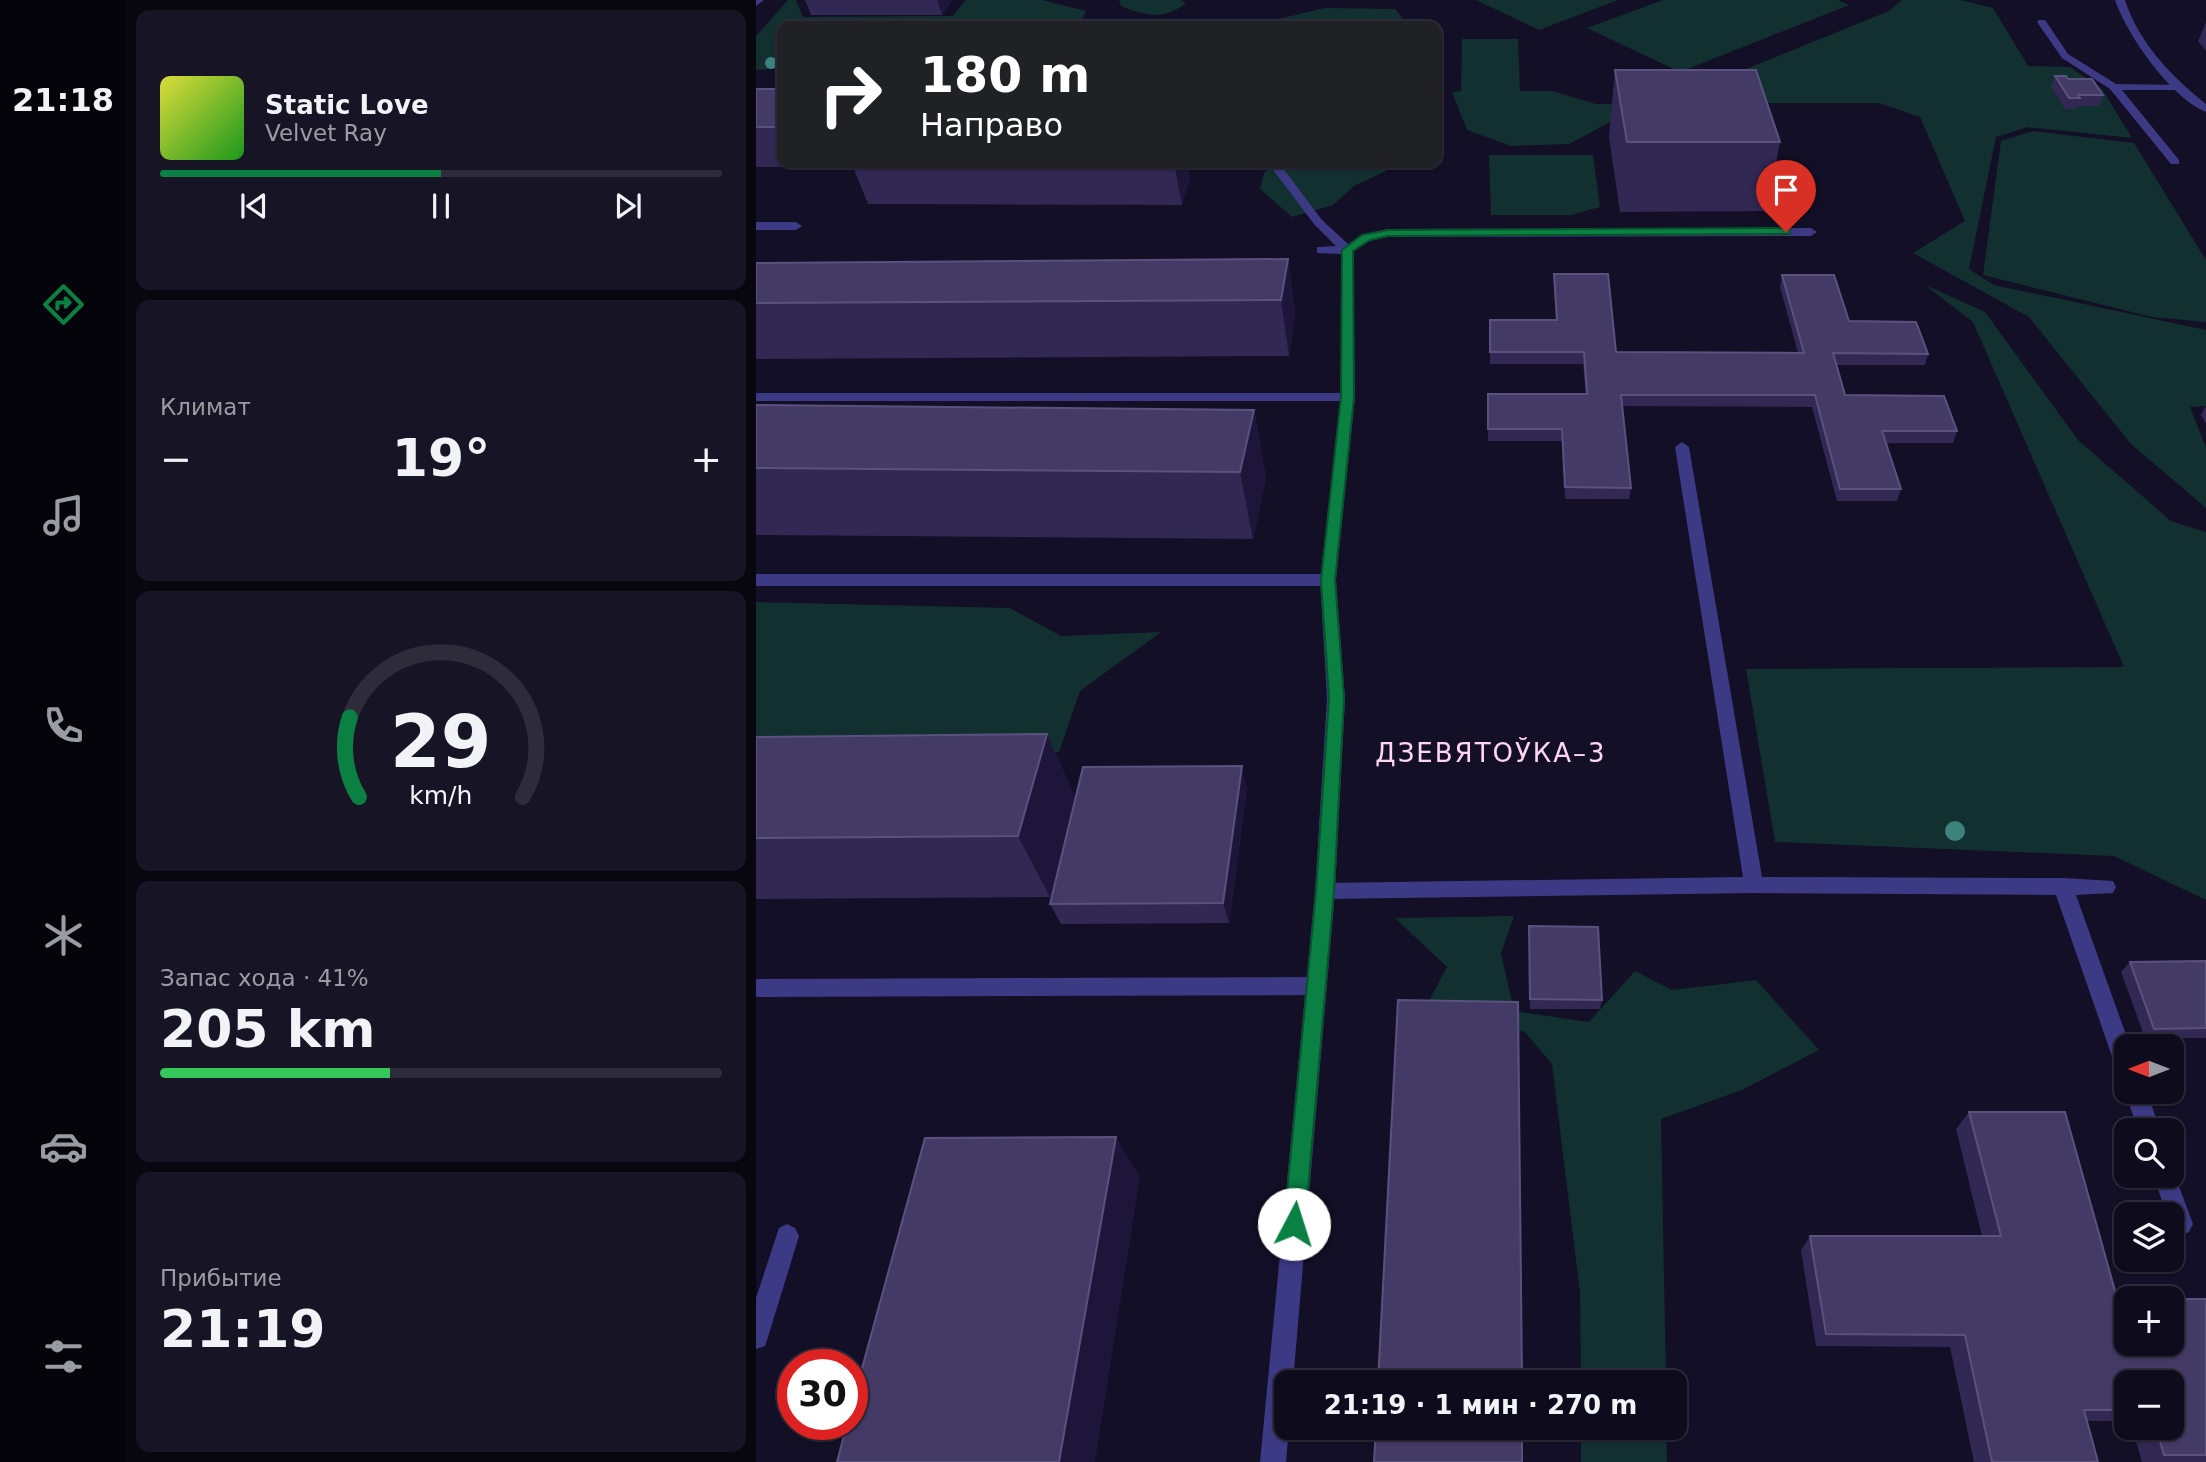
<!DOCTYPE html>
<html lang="ru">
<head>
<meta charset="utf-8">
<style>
	:root { --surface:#0e0b1c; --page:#171425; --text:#f1f3f6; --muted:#9b9ba3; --line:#2e2b3b; --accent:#0b8043 }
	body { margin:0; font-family:"DejaVu Sans",sans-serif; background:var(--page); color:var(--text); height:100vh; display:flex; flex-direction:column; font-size:26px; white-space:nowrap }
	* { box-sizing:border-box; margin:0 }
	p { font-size:23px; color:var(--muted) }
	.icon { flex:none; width:38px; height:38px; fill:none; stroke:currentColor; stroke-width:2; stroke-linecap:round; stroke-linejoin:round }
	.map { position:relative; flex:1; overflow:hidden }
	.sheet { display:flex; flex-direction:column; gap:10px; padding:10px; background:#08060f; width:630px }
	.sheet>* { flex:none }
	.top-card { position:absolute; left:21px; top:21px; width:665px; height:147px; border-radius:14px; box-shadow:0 2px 5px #0004,0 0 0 2px var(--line); background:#202124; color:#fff; overflow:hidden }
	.needle { width:46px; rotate:270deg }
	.tools { position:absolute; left:1358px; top:1034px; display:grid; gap:14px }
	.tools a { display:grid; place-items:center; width:70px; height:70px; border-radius:14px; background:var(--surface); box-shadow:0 2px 5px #0004,0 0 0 2px var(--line); font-size:35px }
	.speed { position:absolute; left:21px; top:1349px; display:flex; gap:14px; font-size:35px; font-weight:700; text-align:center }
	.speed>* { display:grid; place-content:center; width:91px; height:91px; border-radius:50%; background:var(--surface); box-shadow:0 2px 5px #0004,0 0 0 2px var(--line); line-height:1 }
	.speed .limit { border:10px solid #d22; background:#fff; color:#111 }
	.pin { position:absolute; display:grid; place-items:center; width:60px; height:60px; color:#fff; margin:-72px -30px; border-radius:50% 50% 50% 0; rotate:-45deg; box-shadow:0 0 7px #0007 }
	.pin .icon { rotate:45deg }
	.me { position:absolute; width:77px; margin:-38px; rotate:5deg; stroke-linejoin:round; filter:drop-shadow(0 0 5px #0008) }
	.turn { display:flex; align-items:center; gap:24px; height:147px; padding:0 28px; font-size:32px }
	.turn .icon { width:91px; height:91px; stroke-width:2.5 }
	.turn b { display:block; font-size:49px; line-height:60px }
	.big { font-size:52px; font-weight:700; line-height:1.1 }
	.sheet .tile { flex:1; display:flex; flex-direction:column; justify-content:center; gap:10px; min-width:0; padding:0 24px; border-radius:14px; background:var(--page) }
	.sheet .dial { align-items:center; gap:0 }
	.dial svg { height:182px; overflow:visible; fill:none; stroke:var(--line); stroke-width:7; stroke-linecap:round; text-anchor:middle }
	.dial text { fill:var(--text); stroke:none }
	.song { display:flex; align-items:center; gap:21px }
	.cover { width:84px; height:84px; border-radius:10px; background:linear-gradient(135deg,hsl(60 70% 55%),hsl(120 70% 35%)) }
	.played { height:7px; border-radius:4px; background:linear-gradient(90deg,var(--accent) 50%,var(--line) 50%) }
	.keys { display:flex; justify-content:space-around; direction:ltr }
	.heat { display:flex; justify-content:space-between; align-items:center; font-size:38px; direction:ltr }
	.charge { height:10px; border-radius:5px; background:linear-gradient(90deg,#34c759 41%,var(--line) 0) }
	.trip { position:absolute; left:518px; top:1370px; width:413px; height:70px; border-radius:14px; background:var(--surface); box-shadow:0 2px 5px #0004,0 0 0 2px var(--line); font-weight:700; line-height:70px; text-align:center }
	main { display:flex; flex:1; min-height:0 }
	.dock { display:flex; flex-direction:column; width:126px; justify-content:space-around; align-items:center; background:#06040b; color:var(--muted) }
	.dock .icon { width:49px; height:49px }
	.dock .selected { color:var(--accent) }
	.dock b { font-size:32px; color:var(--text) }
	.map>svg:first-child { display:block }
	.green { fill:#12302f }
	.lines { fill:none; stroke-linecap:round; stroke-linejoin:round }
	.service { fill:#3d3a85; fill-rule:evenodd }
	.minor { fill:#3d3a85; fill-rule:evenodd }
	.tree { fill:#3d827b }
	.wall { fill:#312854 }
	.shaded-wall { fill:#1d163a }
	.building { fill:#433a66; stroke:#5a527e; stroke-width:2 }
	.route { fill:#0b8043; stroke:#07532c; stroke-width:2 }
	.labels { text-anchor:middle; stroke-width:7; stroke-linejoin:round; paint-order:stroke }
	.neighbourhood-label { font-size:26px; letter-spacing:2px; fill:#ffd6f0; stroke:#130f26 }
</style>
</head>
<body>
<main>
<nav class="dock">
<b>21:18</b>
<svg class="icon selected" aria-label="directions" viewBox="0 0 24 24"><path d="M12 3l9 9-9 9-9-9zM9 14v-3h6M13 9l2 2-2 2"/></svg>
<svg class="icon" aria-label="music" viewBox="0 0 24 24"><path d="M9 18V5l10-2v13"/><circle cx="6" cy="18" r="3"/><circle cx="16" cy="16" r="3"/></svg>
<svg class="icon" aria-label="phone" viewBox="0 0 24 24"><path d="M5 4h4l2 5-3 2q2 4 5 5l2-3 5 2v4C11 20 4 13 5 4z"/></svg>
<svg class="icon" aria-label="climate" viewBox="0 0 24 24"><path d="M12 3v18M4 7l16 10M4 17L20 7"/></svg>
<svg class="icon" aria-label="car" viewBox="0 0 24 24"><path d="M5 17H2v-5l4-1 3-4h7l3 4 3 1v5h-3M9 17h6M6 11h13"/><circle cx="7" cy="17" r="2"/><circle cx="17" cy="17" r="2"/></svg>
<svg class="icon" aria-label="filters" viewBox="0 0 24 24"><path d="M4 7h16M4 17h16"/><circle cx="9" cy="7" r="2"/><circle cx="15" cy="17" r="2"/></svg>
</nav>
<section class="sheet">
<div class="tile">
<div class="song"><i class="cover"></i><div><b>Static Love</b><p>Velvet Ray</p></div></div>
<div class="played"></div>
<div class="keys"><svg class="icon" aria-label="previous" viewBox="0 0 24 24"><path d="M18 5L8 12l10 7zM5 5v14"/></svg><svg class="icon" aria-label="pause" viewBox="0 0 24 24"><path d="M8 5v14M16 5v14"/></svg><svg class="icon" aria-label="next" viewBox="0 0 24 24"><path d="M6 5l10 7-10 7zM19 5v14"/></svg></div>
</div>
<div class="tile"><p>Климат</p>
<div class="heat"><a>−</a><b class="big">19°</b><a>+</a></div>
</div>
<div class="tile dial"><svg viewBox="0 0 100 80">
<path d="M14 69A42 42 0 1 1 86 69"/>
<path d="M14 69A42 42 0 0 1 10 34" stroke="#0b8043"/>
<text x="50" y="56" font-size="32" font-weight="700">29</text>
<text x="50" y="72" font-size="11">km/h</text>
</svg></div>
<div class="tile"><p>Запас хода · 41%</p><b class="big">205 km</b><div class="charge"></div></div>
<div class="tile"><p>Прибытие</p><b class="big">21:19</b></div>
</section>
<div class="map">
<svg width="1450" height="1462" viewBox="0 0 1450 1462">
	<rect width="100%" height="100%" fill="#130f26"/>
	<!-- green -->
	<g class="green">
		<path d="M32 0H40L47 17 197 16 210 0H286L330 11 324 26H26V68L0 70V36Z"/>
		<path d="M363 0H425L430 3C410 20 388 16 365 6Z"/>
		<path d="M720 0H862L783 30Z"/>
		<path d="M907 0H1082L1093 5 924 72 831 28Z"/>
		<path d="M1146 0H1204L1237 8 1272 66 1314 67 1346 89 1376 138 1272 127 1240 137 1213 269 1238 285 1450 330V406L1434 407 1450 447V508L1375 444 1273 317 1157 253 1209 221 1164 117 1123 103H1003L979 123 854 122 813 144 755 146 711 130 696 92 705 91 706 39H762L764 91H797L840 104H904L1133 11Z"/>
		<path d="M569 8 639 9 653 26H516L514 21Z"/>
		<path d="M1277 131 1378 143 1450 260V322L1396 317 1227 275 1245 141Z"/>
		<path d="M733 155H837L844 207 815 215H735Z"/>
		<path d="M519 163H635L630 171 598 186 577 205 536 217 504 189 508 173Z"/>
		<path d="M1169 285 1229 312 1322 440 1415 521 1450 532V900L1358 856 1019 842 990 669 1368 667 1217 322Z"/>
		<path d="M0 602 254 608 305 636 405 632 324 691 303 752 0 753Z"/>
		<path d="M758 916 745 953 758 1011 833 1022 879 971 916 990 1000 980 1063 1050 986 1090 905 1119 910 1382H825L824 1293 796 1064 769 1032 669 1008 691 967 639 918Z"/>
		<path d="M825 1428H910L911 1462H825Z"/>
	</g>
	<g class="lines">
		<!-- service -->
		<g class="service">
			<path d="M1283 20H1289L1312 54 1360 84 1424 85V89L1420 90H1366L1423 160V164H1415L1354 89 1306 58 1281 22Z"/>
			<path d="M512 163H523L566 220 592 244 606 235 632 229 1055 228 1061 232 1055 236 632 237 614 241 597 251 599 397 592 401H0V393H585V254L561 253V247L580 246 558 224Z"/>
			<path d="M0 222H40L46 226 40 230H0Z"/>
			<path d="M926 442 933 447 1006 877 1307 878 1357 881 1360 887 1357 893 1320 895 1374 1046H1370V1075L1362 1072 1359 1065 1300 895 998 893 569 899 562 897 559 891 562 885 569 883 987 877 919 447Z"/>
			<path d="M0 574H572L580 580 572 586H0Z"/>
			<path d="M560 977 567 979 570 986 567 993 560 995 0 997V979Z"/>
			<path d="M1370 1090V1092H1391L1404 1130H1382L1369 1092Z"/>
			<path d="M1416 1168 1437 1224 1433 1232 1425 1236 1417 1232 1416 1214H1410L1398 1176H1416Z"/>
			<path d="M31 1224 39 1228 43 1236 12 1337 9 1346 0 1349V1298L23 1228Z"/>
		</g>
		<!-- minor -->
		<g class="minor">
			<path d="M0 0H8L0 6Z"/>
			<path d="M1359 0H1369C1383 43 1415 76 1450 104V112C1415 98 1371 35 1359 0Z"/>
			<path d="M592 393 599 397 580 580 589 698 579 891 537 1382H530V1428H533L530 1462H504L559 891 571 698 564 580 585 397Z"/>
		</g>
	</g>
	<!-- trees -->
	<g class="tree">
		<circle cx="15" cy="63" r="6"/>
		<circle cx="1199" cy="831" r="10"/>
	</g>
	<!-- wall -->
	<g class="wall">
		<path d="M49 0H196L186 15H55Z"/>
		<path d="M1450 22V51L1442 41Z"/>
		<path d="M859 70 1024 142 1011 211 864 212 853 137Z"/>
		<path d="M1299 76 1312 79 1347 95 1343 106H1321L1320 109H1309L1295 87Z"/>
		<path d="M0 89H26V163H438L436 168H432L434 178 426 205 112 204 97 167H0Z"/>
		<path d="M532 259 539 314 533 356 0 359V263Z"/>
		<path d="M798 274 860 352 1042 353 1024 287 1026 275 1093 321 1172 354 1169 365H1080L1089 395 1201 431 1197 443H1130L1145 489 1141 501H1081L1056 407 866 406 875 488 873 499H809L806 441H732V394H830L827 364H734V320H800L798 286Z"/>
		<path d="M0 405 498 410 510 478 497 539 0 535Z"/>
		<path d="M1450 406V424L1445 415Z"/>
		<path d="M291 734 319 798 294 897 0 899V737Z"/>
		<path d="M491 788 473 923 305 924 294 904Z"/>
		<path d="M773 926 846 1000 844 1009H774Z"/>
		<path d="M1450 961V1038H1389L1365 972 1374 962Z"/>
		<path d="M1213 1112 1361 1298 1450 1299V1462H1386L1376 1428H1416L1370 1382V1421H1331L1342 1462H1218L1194 1347 1060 1346 1045 1250 1054 1236H1226L1200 1129Z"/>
	</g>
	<!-- shaded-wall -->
	<g class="shaded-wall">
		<path d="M181 0H196L186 15Z"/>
		<path d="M418 163H431L434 178 426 205Z"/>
		<path d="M532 259 539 314 533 356 525 300Z"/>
		<path d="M498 410 510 478 497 539 484 472Z"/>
		<path d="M291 734 319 798 294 897 262 836Z"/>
		<path d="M486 766 491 788 473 923 467 903Z"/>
		<path d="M360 1137 384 1177 339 1462H303Z"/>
	</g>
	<!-- building -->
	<g class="building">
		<path d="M859 70H1000L1024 142H871Z"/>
		<path d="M1299 76H1310L1312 79H1336L1347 95H1322L1324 98H1313Z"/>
		<rect x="0" y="89" width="26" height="38"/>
		<path d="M95 163H418V164Z"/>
		<path d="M532 259 525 300 0 303V263Z"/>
		<path d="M798 274H852L860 352 1048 353 1026 275H1078L1093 321 1160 322 1172 354 1077 353 1089 395 1188 396 1201 431H1126L1145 489H1084L1059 395H865L875 488 809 487 806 429H732V394H831L828 352H734V320H801Z"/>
		<path d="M0 405 498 410 484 472 0 468Z"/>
		<path d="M291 734 262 836 0 838V737Z"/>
		<path d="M486 766 467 903 294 904 327 767Z"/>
		<path d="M773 926 842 927 846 1000 774 999Z"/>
		<path d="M1450 961V1028L1398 1029 1374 962Z"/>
		<path d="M642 1000 762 1002 766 1382H622Z"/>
		<path d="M1213 1112H1309L1361 1298H1390H1370V1344H1416V1299H1450V1455H1408L1400 1428H1416V1382H1370V1410H1328L1342 1462H1236L1209 1335 1070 1334 1054 1236H1245Z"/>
		<path d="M360 1137 303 1462H81L91 1424H96V1405L169 1138Z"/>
		<path d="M620 1428H766V1462H618Z"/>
	</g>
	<!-- route -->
	<path class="route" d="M1030 228 1034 229V234L632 236 614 240 597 251 598 397 579 580 588 698 578 891 549 1224 546 1232 538 1235 531 1232 528 1224 560 891 573 698 565 580 585 397 586 250 606 235 632 230Z"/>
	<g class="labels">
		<!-- neighbourhood labels -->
		<g class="neighbourhood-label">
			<text x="735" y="762">ДЗЕВЯТОЎКА–3</text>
		</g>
	</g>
</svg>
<div class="tools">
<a><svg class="needle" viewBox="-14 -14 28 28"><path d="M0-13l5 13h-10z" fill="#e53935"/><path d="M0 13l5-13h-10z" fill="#9b9ba3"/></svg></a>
<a><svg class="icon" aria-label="search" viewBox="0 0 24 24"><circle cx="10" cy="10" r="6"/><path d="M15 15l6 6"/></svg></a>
<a><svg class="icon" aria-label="layers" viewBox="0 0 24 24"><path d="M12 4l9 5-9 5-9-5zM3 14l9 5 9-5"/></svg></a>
<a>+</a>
<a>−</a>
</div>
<div class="speed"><div class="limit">30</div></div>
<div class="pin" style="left:1030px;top:232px;background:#d93025"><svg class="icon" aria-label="arrive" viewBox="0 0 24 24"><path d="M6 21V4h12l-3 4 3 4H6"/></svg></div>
<svg class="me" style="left:538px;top:1224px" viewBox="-20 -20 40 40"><circle r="19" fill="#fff"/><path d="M0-13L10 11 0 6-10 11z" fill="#0b8043"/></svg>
<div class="trip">21:19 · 1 мин · 270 m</div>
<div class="top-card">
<div class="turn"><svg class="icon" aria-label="right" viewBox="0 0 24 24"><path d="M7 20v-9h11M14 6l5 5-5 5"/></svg><div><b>180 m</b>Направо</div></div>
</div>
</div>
</main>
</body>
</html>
